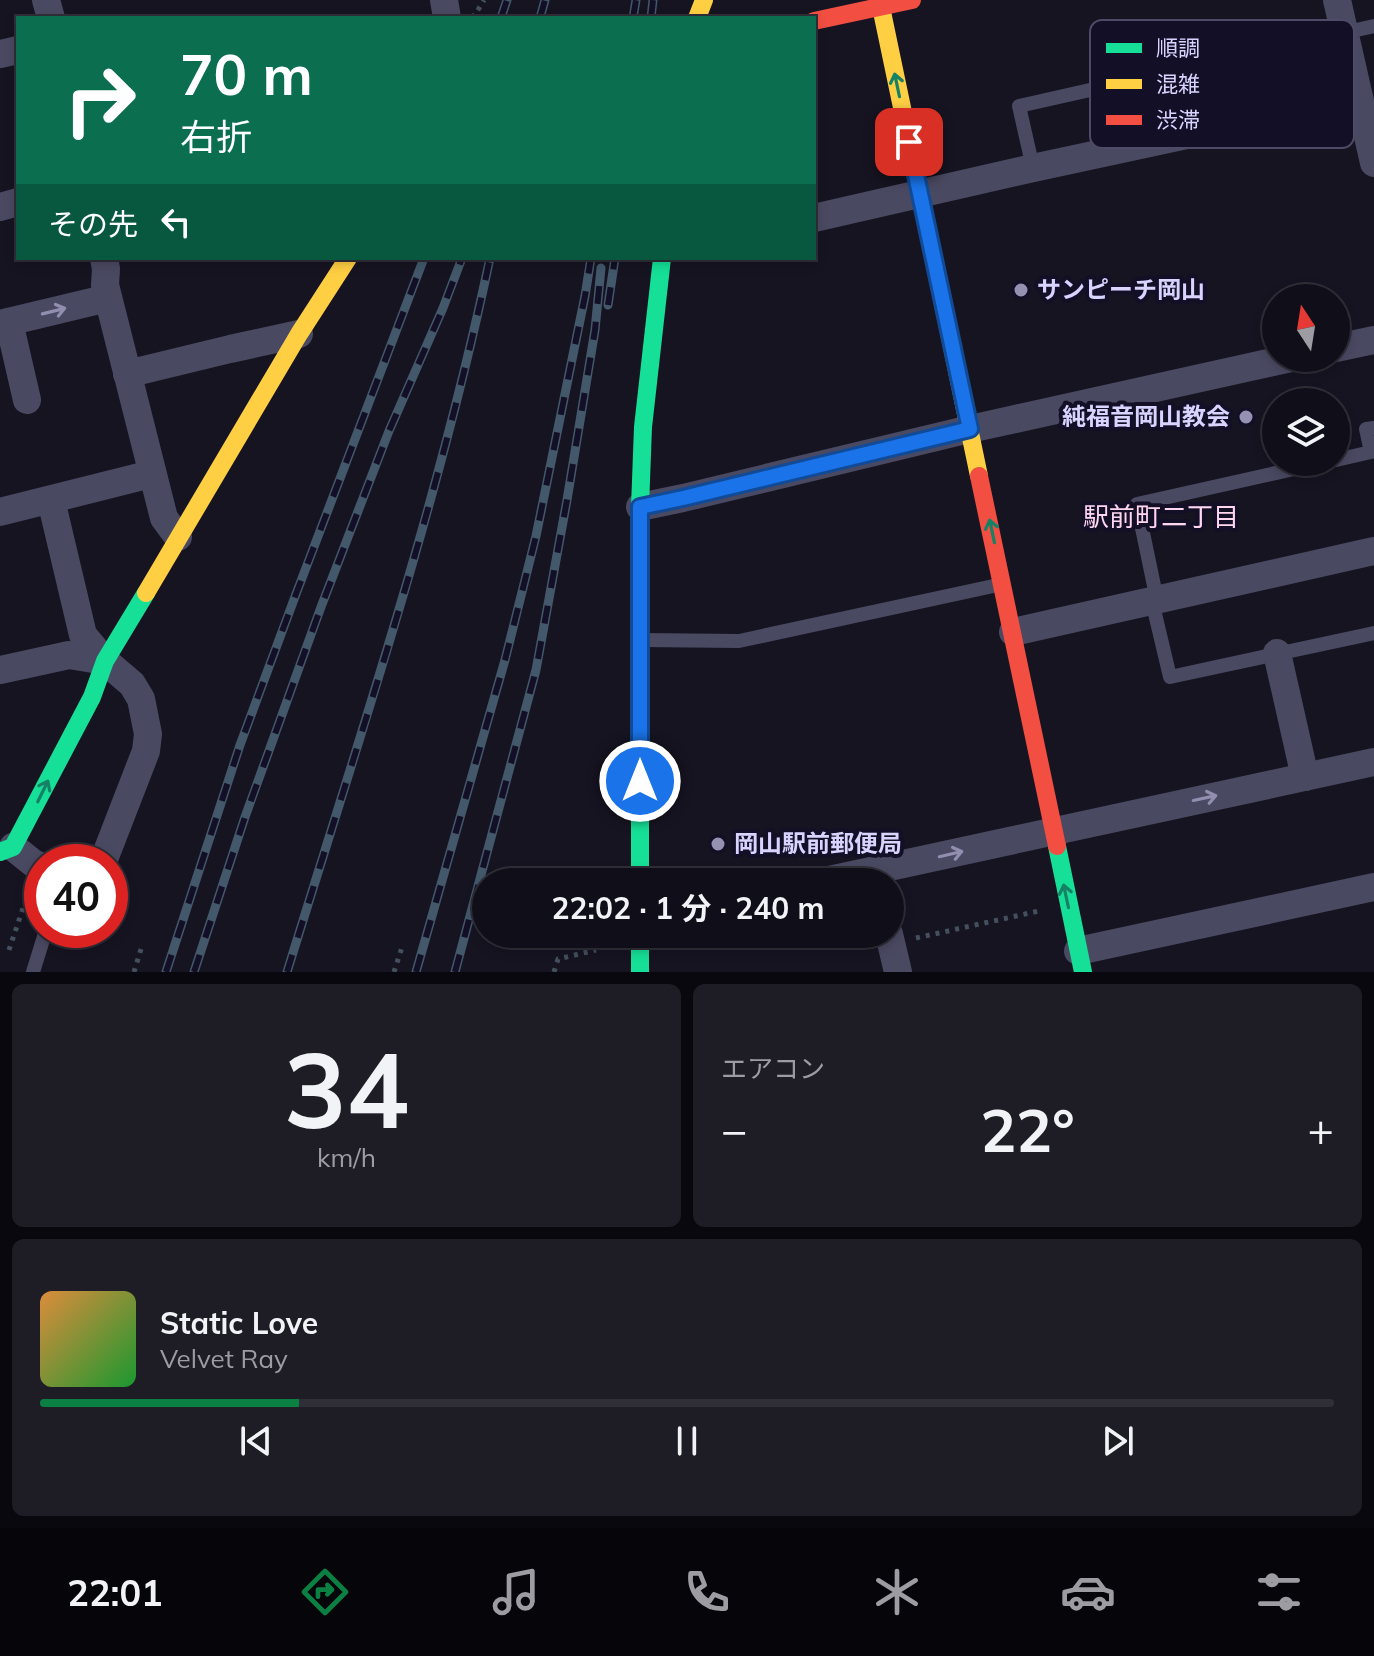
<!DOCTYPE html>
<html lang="ja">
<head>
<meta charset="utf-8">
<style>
	:root { --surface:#100f19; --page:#1e1d26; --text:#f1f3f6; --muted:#9c9ca2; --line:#302f38; --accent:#0b8043 }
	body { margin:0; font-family:Mulish,"Noto Sans JP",sans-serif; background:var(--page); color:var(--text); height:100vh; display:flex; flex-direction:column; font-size:30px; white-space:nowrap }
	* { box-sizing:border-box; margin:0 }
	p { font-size:26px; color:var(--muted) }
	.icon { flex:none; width:44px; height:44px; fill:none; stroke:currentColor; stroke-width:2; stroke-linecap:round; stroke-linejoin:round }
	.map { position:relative; height:972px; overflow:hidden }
	.panel { display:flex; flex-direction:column; gap:12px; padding:12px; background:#09080e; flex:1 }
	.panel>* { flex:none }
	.banner { position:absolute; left:16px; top:16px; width:800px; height:244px; border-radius:0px; box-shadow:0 4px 12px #0003,0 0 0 2px var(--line); background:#0b6e4f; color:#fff; overflow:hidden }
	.needle { width:52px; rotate:348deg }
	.tools { position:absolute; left:1262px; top:284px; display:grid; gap:16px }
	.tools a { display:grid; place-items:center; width:88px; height:88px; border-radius:50%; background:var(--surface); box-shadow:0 4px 12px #0003,0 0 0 2px var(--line); font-size:40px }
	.speed { position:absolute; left:24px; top:844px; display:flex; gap:16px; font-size:40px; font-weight:700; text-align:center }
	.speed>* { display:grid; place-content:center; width:104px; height:104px; border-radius:50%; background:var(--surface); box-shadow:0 4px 12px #0003,0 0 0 2px var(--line); line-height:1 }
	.speed .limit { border:12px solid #d22; background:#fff; color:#111 }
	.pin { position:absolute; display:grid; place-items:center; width:68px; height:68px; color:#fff; margin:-34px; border-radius:16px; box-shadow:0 4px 12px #0006 }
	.me { position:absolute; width:88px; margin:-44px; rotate:0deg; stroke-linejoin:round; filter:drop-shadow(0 0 6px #0008) }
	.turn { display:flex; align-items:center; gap:28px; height:168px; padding:0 32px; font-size:36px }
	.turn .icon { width:104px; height:104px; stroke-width:2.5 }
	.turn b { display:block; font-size:56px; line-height:68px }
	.then { display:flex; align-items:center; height:76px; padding:0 32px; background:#0003; gap:16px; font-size:30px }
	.big { font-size:60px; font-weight:700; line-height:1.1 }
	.panel .card { flex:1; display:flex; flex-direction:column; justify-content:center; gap:12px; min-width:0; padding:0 28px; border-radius:12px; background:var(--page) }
	.panel .dial { align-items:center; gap:0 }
	.dial b { font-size:104px; line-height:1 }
	.song { display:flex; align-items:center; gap:24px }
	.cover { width:96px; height:96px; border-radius:12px; background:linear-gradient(135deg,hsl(30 70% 55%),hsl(130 70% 35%)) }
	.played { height:8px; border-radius:4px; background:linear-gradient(90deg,var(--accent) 20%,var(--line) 20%) }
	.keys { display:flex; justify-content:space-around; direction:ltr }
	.heat { display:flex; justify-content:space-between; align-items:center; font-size:44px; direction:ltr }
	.panel .tiles { flex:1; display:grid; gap:12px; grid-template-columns:1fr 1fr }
	.card:last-child { grid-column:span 2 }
	.trip { position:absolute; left:472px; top:868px; width:432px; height:80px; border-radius:40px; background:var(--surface); box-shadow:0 4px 12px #0003,0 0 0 2px var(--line); font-weight:700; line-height:80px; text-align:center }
	.tabs { display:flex; height:128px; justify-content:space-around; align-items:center; background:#06060a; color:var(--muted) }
	.tabs .icon { width:56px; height:56px }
	.tabs .on { color:var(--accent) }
	.tabs b { font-size:36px; color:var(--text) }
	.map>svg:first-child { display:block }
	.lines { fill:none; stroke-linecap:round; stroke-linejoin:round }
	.path { stroke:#44505f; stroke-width:5; stroke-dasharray:4 6; stroke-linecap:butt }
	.lane { stroke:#4a4962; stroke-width:14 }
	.street { stroke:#4a4962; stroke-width:28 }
	.fast { stroke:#16e098; stroke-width:18 }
	.slow { stroke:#ffcf43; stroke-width:18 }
	.jam { stroke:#f24e42; stroke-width:18 }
	.rail-casing { stroke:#43596b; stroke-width:9 }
	.rail { stroke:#130f26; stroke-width:6; stroke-dasharray:18; stroke-linecap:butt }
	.oneway { stroke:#158265 }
	.oneway2 { stroke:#928eb0 }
	.route-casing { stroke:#114b97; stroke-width:20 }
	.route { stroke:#1a73e8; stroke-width:14 }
	.poi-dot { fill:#9591b1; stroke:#130f26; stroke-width:3 }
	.labels { text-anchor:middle; stroke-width:8; stroke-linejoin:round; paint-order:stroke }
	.poi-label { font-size:24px; font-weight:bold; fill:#d9d4ff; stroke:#130f26; text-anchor:start }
	.neighbourhood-label { font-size:26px; fill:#ffd6f0; stroke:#130f26 }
	.key { fill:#130f26; stroke:#4e4a67; stroke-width:2 }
	.key-label { font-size:22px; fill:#d9d4ff }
</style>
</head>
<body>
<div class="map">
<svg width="1374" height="972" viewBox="0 0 1374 972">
	<rect width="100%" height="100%" fill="#161421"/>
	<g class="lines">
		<!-- path -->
		<g class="path">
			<path d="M471 17 475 15 484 0"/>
			<path d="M916 938 1039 911"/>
			<path d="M9 950 29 890 28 888"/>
			<path d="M134 972 141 949"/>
			<path d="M394 972 403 944"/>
			<path d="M554 972 558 959 596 950"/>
		</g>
		<!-- lane -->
		<g class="lane">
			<path d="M1033 168 1019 106 1374 26"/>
			<path d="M1336 460 1371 452 1366 429 1374 428"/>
			<path d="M1157 600 1137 504 1325 462"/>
			<path d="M1152 601 1170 677 1374 633"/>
			<path d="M641 640 739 641 998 585"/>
			<path d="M33 972 46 930"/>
		</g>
		<!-- street -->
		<g class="street">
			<path d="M46 0 51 18"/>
			<path d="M444 0 447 18"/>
			<path d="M1337 0 1374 163"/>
			<path d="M0 54 18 50"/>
			<path d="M0 207 18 202"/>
			<path d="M814 218 1033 168 1359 98"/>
			<path d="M104 258 106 269 105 285 164 518 178 537"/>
			<path d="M9 322 27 400"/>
			<path d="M0 324 108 298"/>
			<path d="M1336 348 1374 340"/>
			<path d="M127 374 230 349 299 334"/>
			<path d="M51 500 83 635 105 661 132 684 141 699 148 734 146 751 103 862"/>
			<path d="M640 507 683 498 970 429 1291 358"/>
			<path d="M0 512 151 474"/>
			<path d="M1013 632 1374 551"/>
			<path d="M1277 653 1305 777"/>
			<path d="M0 670 69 655 105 661"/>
			<path d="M13 847 33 863 42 867"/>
			<path d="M820 882 1374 762"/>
			<path d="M889 934 898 972"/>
			<path d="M1078 951 1374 887"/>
		</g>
		<!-- fast -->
		<g class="fast">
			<path d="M1057 846 1083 972"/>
			<path d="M0 852 13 847 92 697 105 661 146 593"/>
			<path d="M640 882V507L643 427 662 258"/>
			<path d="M640 934V972"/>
		</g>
		<!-- slow -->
		<g class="slow">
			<path d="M881 7 979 476"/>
			<path d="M697 18 704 0"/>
			<path d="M146 593 299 334 348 258"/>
		</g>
		<!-- jam -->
		<g class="jam">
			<path d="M814 21 912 0"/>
			<path d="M979 476 1057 846"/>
		</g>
		<defs>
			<g id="rail">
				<path d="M501 18 507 0"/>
				<path d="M540 18 545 0"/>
				<path d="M633 18 636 0"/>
				<path d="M651 18 653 0"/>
				<path d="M608 305 615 258"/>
				<path d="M166 972 240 745 296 594 424 258"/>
				<path d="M194 972 245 817 321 607 389 431 443 308 462 258"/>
				<path d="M287 972C360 736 439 500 490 258"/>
				<path d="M416 972 505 660 536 536 585 296 591 258"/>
				<path d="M455 972 536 670 567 500 595 330 601 268"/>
			</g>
		</defs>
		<!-- rail casing -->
		<use href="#rail" class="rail-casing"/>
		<!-- rail -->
		<use href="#rail" class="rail"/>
	</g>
	<!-- one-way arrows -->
	<defs><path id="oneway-shaft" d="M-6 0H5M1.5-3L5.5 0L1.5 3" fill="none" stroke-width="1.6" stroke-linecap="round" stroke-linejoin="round" transform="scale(2)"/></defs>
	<g class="oneway">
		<use href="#oneway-shaft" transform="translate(897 85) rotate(-102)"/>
		<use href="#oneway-shaft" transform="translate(992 531) rotate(-102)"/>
		<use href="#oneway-shaft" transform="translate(43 791) rotate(-64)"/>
		<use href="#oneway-shaft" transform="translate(1066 896) rotate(-102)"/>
	</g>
	<g class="oneway2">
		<use href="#oneway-shaft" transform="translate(54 311) rotate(-14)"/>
		<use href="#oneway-shaft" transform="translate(1205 798) rotate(-12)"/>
		<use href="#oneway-shaft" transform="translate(951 854) rotate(-13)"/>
	</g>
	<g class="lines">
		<defs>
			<path id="route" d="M640 781V507L683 498 970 429 909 142"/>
		</defs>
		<!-- route casing -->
		<use href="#route" class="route-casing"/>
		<!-- route -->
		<use href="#route" class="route"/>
	</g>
	<!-- markers -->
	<g class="poi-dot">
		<circle cx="1021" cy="290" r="8"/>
		<circle cx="1246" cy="417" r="8"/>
		<circle cx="718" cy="844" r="8"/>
	</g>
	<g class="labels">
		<!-- poi labels -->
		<g class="poi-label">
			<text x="1037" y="298">サンピーチ岡山</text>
			<text x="1230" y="425" text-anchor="end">純福音岡山教会</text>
			<text x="734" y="852">岡山駅前郵便局</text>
		</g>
		<!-- neighbourhood labels -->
		<g class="neighbourhood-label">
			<text x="1161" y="526">駅前町二丁目</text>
		</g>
	</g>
	<!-- legend -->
	<rect x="1090" y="20" width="264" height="128" rx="12" class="key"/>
	<rect x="1106" y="43" width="36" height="10" fill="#16e098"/>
	<rect x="1106" y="79" width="36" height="10" fill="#ffcf43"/>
	<rect x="1106" y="115" width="36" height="10" fill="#f24e42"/>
	<g class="key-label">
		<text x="1156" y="56">順調</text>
		<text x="1156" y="92">混雑</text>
		<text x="1156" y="128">渋滞</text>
	</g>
</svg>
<div class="tools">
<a><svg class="needle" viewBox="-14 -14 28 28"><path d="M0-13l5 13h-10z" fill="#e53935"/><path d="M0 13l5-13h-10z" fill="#9c9ca2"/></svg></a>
<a><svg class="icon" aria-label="layers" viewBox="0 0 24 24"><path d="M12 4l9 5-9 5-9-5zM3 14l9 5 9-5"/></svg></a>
</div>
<div class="speed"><div class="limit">40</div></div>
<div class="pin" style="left:909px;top:142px;background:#d93025"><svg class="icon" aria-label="arrive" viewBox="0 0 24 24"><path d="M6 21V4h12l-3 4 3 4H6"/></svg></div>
<svg class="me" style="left:640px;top:781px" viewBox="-20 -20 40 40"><circle r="17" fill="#1a73e8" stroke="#fff" stroke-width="3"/><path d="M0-11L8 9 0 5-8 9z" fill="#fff"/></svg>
<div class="trip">22:02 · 1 分 · 240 m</div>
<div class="banner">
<div class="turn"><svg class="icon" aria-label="right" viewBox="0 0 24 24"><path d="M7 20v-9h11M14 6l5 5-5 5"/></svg><div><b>70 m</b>右折</div></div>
<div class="then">その先<svg class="icon" aria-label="left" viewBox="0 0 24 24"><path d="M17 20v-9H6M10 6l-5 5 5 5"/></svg></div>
</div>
</div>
<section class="panel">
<div class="tiles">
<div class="card dial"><b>34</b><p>km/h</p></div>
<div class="card"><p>エアコン</p>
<div class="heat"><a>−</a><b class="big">22°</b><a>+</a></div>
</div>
<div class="card">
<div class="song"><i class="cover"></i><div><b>Static Love</b><p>Velvet Ray</p></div></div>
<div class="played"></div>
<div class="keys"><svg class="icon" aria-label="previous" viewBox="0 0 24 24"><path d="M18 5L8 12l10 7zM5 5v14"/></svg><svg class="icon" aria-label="pause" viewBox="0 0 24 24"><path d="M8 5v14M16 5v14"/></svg><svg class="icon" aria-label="next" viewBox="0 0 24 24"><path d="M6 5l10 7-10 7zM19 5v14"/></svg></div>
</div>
</div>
</section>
<nav class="tabs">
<b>22:01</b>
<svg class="icon on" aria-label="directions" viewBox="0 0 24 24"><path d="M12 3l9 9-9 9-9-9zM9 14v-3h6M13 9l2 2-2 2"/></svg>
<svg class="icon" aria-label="music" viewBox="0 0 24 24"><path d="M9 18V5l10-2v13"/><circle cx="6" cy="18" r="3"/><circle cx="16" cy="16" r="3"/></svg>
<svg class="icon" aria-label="phone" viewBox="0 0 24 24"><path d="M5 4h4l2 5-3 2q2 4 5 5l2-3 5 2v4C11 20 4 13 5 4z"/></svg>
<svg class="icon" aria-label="climate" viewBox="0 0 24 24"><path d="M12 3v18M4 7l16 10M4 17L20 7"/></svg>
<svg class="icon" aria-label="car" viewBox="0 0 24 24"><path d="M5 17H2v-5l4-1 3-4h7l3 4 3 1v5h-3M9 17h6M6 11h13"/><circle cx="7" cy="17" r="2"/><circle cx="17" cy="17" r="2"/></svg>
<svg class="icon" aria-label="filters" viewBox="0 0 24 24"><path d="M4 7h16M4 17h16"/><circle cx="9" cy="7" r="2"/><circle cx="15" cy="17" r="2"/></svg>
</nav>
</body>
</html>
